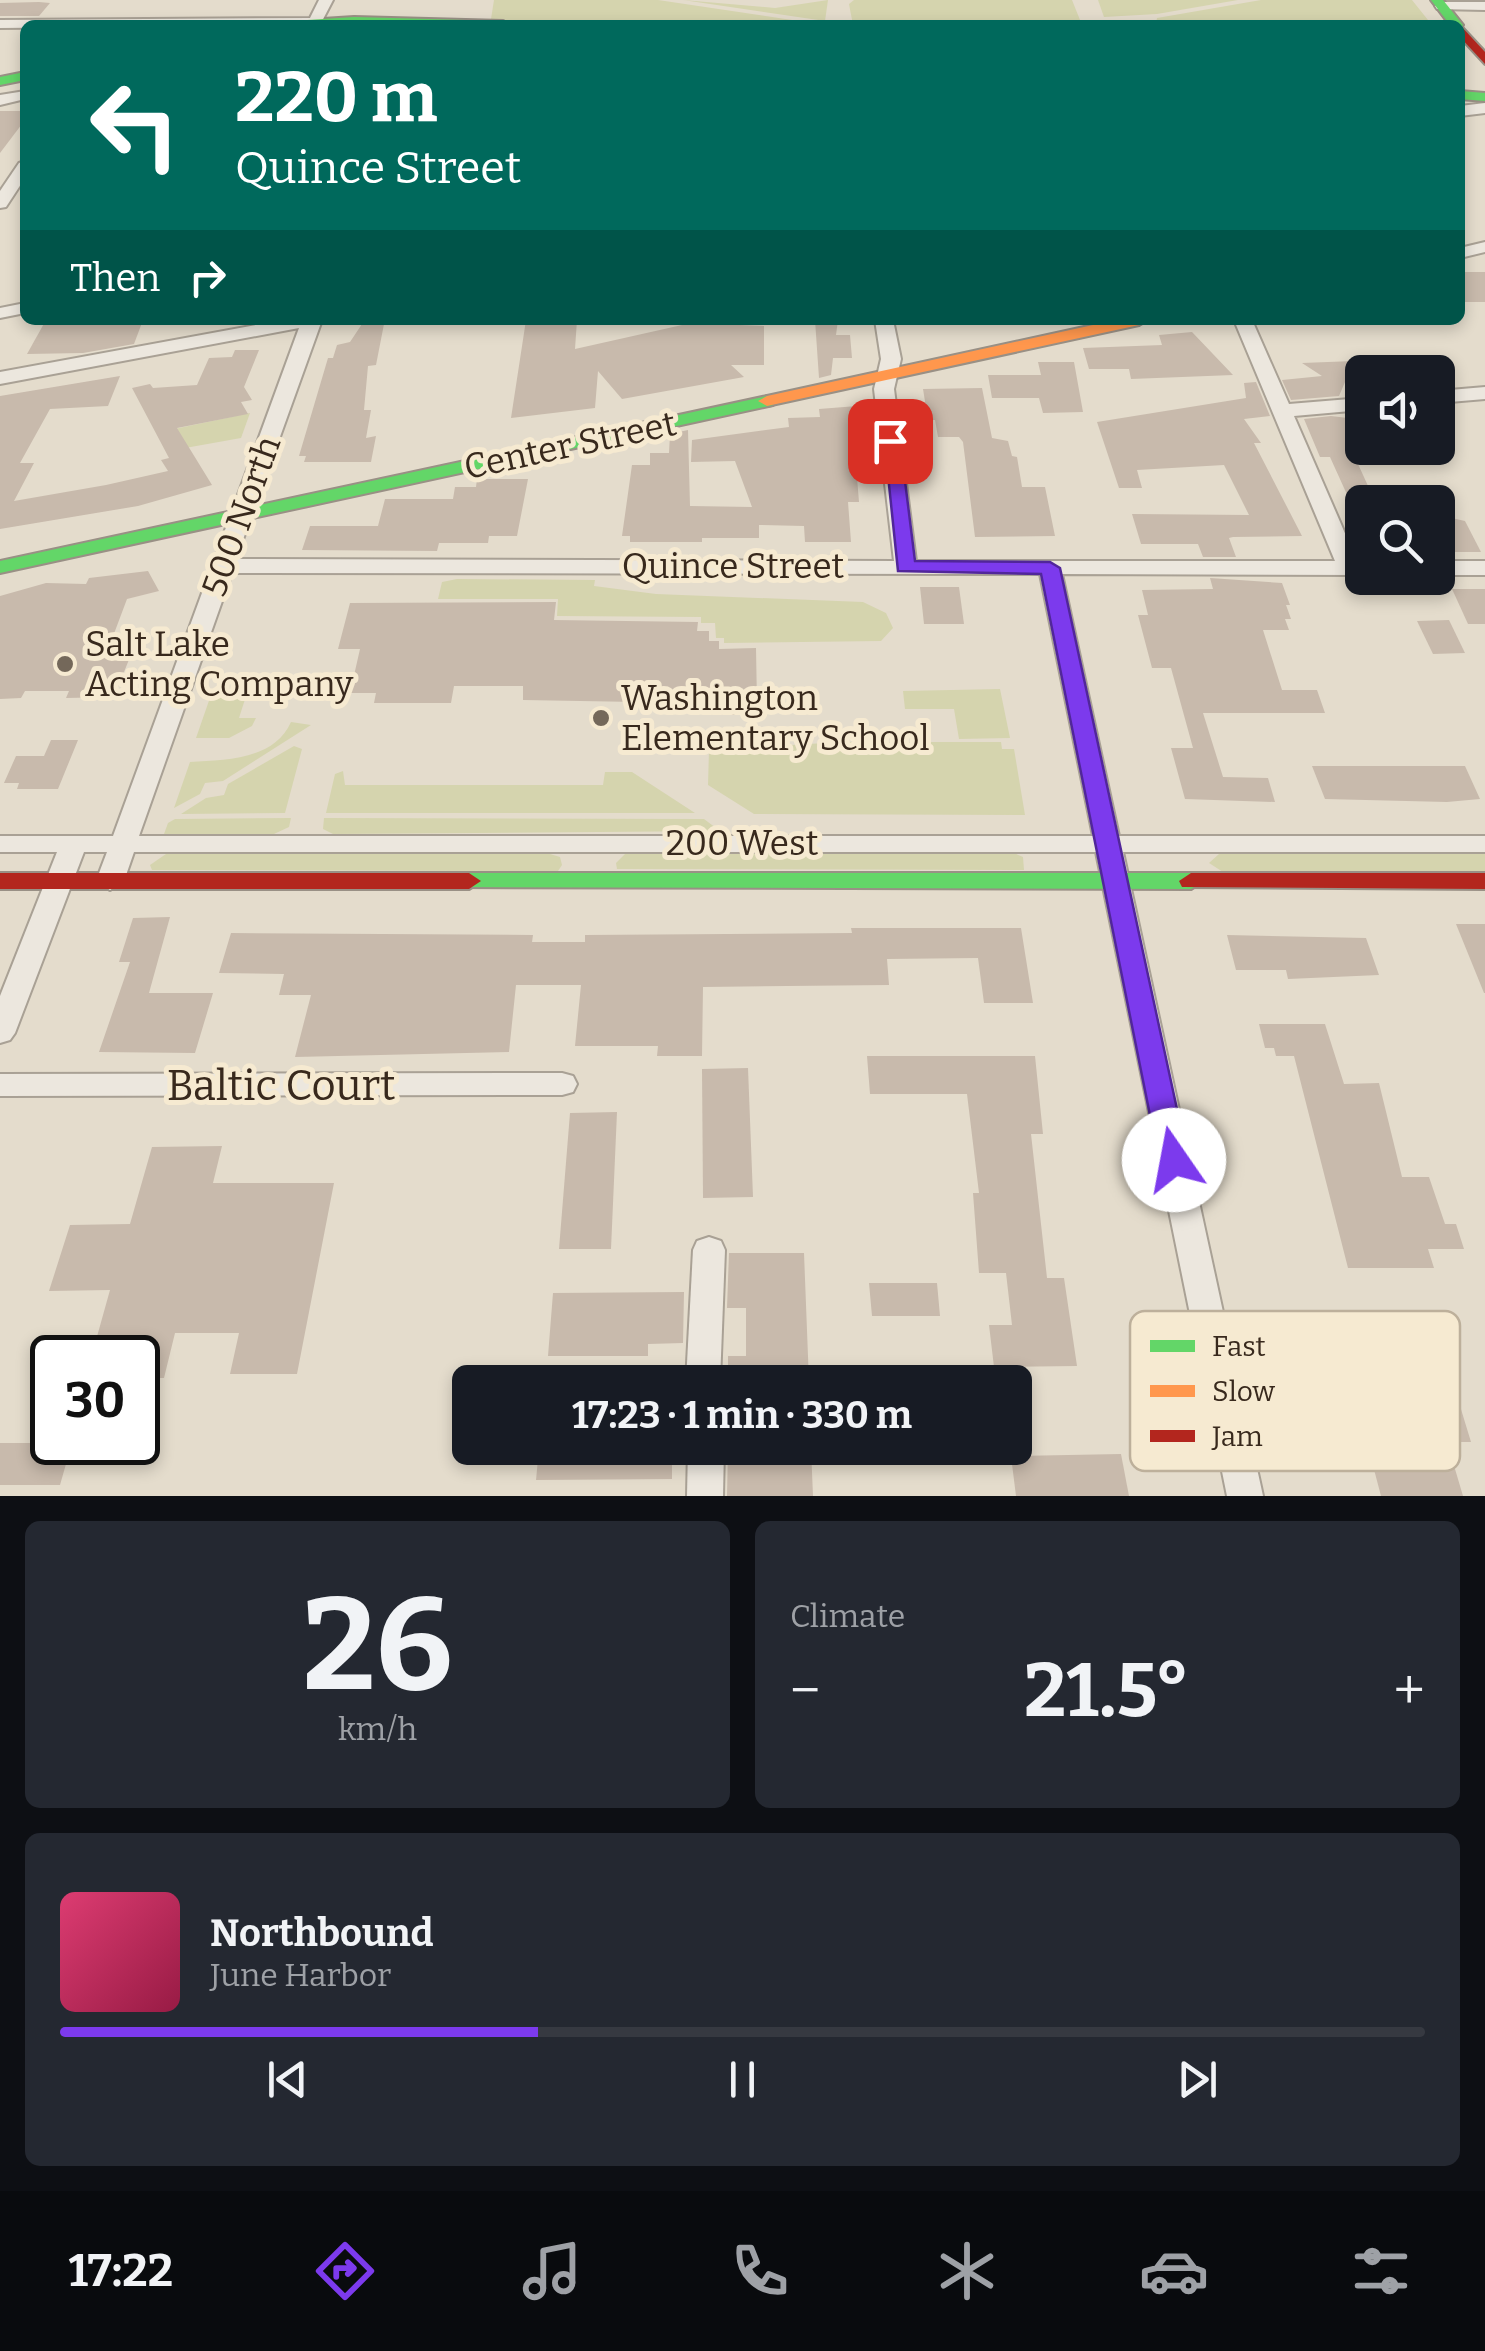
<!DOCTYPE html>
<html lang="en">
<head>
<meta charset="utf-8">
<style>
	:root { --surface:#171b24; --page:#242831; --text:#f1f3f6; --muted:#9ea1a6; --line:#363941; --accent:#7c3aed }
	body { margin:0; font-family:Bitter,serif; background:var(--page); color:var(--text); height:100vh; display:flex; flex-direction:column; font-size:38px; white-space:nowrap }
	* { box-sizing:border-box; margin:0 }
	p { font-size:32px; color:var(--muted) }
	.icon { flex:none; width:55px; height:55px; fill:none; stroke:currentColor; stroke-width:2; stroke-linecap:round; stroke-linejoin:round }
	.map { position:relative; height:1496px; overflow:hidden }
	.details { display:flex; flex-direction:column; gap:25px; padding:25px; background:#0d0f14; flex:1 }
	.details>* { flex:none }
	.guide { position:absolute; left:20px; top:20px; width:1445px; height:305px; border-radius:15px; box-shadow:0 5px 15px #0003; background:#00695c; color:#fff; overflow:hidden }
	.tools { position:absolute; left:1345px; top:355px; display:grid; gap:20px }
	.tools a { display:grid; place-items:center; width:110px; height:110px; border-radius:15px; background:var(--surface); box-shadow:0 5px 15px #0003; font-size:50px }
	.speed { position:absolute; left:30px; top:1335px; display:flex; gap:20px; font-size:50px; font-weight:700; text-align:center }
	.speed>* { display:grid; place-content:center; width:130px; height:130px; border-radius:50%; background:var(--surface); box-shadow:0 5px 15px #0003; line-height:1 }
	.speed .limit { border:5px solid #111; border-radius:15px; background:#fff; color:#111 }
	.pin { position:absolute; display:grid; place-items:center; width:85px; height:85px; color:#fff; margin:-42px; border-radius:20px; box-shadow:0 5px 15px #0006 }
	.me { position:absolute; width:110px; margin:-55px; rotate:348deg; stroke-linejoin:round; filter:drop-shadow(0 0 8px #0008) }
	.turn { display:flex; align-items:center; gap:35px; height:210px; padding:0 50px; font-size:45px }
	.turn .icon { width:130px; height:130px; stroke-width:2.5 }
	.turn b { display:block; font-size:70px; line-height:85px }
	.then { display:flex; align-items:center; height:95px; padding:0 50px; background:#0003; gap:20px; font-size:38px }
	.big { font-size:75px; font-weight:700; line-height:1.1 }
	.details .card { flex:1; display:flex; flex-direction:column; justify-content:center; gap:15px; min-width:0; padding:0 35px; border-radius:15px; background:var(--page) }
	.details .dial { align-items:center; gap:0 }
	.dial b { font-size:130px; line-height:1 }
	.song { display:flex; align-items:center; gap:30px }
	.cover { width:120px; height:120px; border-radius:15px; background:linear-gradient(135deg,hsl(340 70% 55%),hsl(340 70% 35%)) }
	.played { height:10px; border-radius:5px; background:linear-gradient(90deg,var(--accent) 35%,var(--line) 35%) }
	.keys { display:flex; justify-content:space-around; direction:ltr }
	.heat { display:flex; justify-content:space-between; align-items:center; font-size:55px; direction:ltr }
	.details .tiles { flex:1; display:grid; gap:25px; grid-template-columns:1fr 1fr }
	.card:last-child { grid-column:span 2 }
	.trip { position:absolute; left:452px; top:1365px; width:580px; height:100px; border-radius:15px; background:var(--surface); box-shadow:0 5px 15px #0003; font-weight:700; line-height:100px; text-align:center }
	.dock { display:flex; height:160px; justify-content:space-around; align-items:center; background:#090b0e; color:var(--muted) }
	.dock .icon { width:70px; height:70px }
	.dock .current { color:var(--accent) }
	.dock b { font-size:45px; color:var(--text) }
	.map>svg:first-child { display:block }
	.green { fill:#d5d4ae }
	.building { fill:#c8baac }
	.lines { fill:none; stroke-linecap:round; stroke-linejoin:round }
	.street-casing { stroke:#a9a195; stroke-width:4 }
	.fast-casing { stroke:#999085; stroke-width:4 }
	.slow-casing { stroke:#999085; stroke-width:4 }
	.jam-casing { stroke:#999085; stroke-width:4 }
	.street { fill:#ece7de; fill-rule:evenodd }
	.fast { fill:#63d668; fill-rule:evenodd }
	.slow { fill:#ff974d; fill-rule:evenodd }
	.jam { fill:#b3261e; fill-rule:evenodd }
	.route { fill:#7c3aed; stroke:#51269a; stroke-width:2.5 }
	.poi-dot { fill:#74685a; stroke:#f6ead1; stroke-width:4 }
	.labels { text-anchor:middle; stroke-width:10; stroke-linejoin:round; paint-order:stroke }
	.street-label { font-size:35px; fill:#38291d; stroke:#f6ead1 }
	.poi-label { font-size:35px; fill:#38291d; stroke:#f6ead1; text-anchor:start }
	.near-street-label { font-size:42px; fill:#38291d; stroke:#f6ead1 }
	.key { fill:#f6ead1; stroke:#bdb09b; stroke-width:2.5 }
	.key-label { font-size:28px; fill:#38291d }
</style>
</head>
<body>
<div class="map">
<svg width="1485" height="1496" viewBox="0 0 1485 1496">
	<rect width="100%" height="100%" fill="#e4dccc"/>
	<!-- green -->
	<g class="green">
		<path d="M494 0H658L826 25H554L491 19Z"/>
		<path d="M683 0 775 8 828 0 825 21Z"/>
		<path d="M854 0H1072L1082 25H853L849 4Z"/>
		<path d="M1098 0H1238L1157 14 1104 17Z"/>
		<path d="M1261 0H1412L1432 25H1145L1156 23 1157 18Z"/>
		<path d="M250 413 241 438 174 450 165 431Z"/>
		<path d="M457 579 595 580 594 586 656 594 863 602 886 613 893 628 881 641 724 643V638H716L715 623H701V617L557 616 558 599H438L442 582Z"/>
		<path d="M1000 689 1010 738 959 739 954 709H905L903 691Z"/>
		<path d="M212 692 247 693 239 718H256L252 726 229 738H196Z"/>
		<path d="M291 722 311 725 223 781 205 783 200 794 174 808 190 762C226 760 274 760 291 722Z"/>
		<path d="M842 742H1001L1002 749H1014L1025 815 754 814 708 785 709 750Z"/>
		<path d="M294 746 302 749 285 813 181 814 206 798 224 795 228 784Z"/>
		<path d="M343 771 345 785H603L605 772H632L695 813H326L335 774Z"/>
		<path d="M291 818 289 827 274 834H164L168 823 175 819Z"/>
		<path d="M324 818 704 819 720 831 333 834 323 829Z"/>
		<path d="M1014 853 1023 857 1024 870 617 869 616 863 625 854Z"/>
		<path d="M166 854H550L560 857 562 865 558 871 152 870 150 865Z"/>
		<path d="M1219 854H1485V873L1223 872 1209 863Z"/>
	</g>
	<!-- building -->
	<g class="building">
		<path d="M0 3 39 2 50 3 39 16H0Z"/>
		<path d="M0 111H25V120L0 153Z"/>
		<rect x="1460" y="272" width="25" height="30"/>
		<path d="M46 320H143L134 344 83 353 27 354Z"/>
		<path d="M526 320H577L575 349 691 323 764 326V365H731L744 377 622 399 598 371 595 408 511 418Z"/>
		<path d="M815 320H838L836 335H850L852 358H833L831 375 819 378Z"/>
		<path d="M362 324H384L376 365 368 366 364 410H371L366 438 376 436 371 462H304L306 456H299L328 358H333L337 345 350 342Z"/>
		<path d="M1192 332 1233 375 1131 379 1129 369H1089L1083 348 1162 345 1159 335Z"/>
		<path d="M235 350H259L244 387 252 400 241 402 248 414 177 428 212 485 138 506 0 529V396L120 376 108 406 50 409 20 463H34L14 501 106 485 168 471 161 460 169 458 132 388 150 384 153 388 197 385 209 358 232 357Z"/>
		<path d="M1354 361 1339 396 1291 400 1282 380 1322 376 1302 363Z"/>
		<path d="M1038 362H1074L1083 412 1043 413 1039 398H992L988 375H1041Z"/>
		<path d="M1256 382 1270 416 1244 419 1261 443H1254L1302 536 1233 537 1229 538 1236 557H1203L1198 544H1141L1132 514 1249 515 1224 465 1137 470 1142 488H1119L1097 422 1246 398 1244 383Z"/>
		<path d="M982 388 992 438 1008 441 1012 456 1017 457 1022 487H1045L1055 536 975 537 963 442 959 437H938L935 420H928L923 389Z"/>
		<path d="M857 406 861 428H853L859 502H848L851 542H805L804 526 759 525V538H702V542H630V536H622L632 465H650V453H669L670 434 688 430 690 506 752 507 735 461 691 462 692 440 789 427 788 418 820 417 819 409Z"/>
		<path d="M1331 416 1356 419 1362 440H1347L1374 499H1349L1330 457H1320L1304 419Z"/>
		<path d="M477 479H528L517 536H489L488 543H439L437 551 302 550 310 526H378L385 499H453L455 487H476Z"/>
		<path d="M1438 515 1465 521 1481 552H1444L1438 539Z"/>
		<path d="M148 571 159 591 127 599 109 647H134L114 697 66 698 69 691H25L21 698 0 699V596L46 583 86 584 89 578Z"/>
		<path d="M1210 578 1282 583 1290 605H1286L1291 619H1285L1289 630H1263L1282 690H1317L1325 713H1203L1223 777 1268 778 1275 802 1185 799 1171 748H1193L1171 668H1152L1138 615H1148L1142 590 1213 589Z"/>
		<path d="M920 587H959L964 624H924Z"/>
		<path d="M1452 589H1485V624H1468Z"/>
		<path d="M556 602 554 620 698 622 697 631H709V641H719V649L756 648 757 704H747V710H736V715H705V711H695V703L523 700V686H454L451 703H374L376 693H350L360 649H338L350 603Z"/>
		<path d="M1449 620 1465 653 1433 654 1417 621Z"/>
		<path d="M51 740H78L58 789H17L19 783H4L16 756H44Z"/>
		<path d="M1312 766H1465L1480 799 1447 802 1325 799Z"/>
		<path d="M170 917 149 993H213L195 1053 99 1052 130 962H119L133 918Z"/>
		<path d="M1456 924H1485V993H1484Z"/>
		<path d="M851 928H1021L1033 1003H984L978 958 887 959 889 985 703 987 702 1056H657L658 1046H575L581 985H516L509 1052 295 1057 311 995H279L284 974 219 973 231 933 533 935 532 942H585V935L852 933Z"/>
		<path d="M1227 935 1366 938 1379 975 1288 979 1286 970H1236Z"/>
		<path d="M1259 1024H1325L1344 1084 1379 1083 1402 1177H1429L1445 1224H1456L1464 1249H1428L1434 1268H1348L1294 1056H1276L1274 1048H1265Z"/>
		<path d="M867 1056H1035L1043 1134H1031L1047 1278H1064L1077 1366 994 1367 989 1325H1012L1006 1273H979L973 1193H979L967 1094H870Z"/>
		<path d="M748 1068 753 1197 703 1198 702 1069Z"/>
		<path d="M617 1112 611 1249H559L570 1113Z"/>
		<path d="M222 1146 213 1183H334L297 1374H230L239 1333H175L164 1378H138V1358H91L110 1290 49 1291 70 1225 130 1224 152 1147Z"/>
		<path d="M729 1253H804L809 1382H728V1356H746V1308H727Z"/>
		<path d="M869 1283H937L940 1316H872Z"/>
		<path d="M684 1292 683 1343 648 1344V1356H548L553 1293Z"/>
		<path d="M1346 1321H1442L1458 1373H1450L1471 1442H1447L1463 1496H1381L1371 1458H1378L1363 1397H1367Z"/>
		<path d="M0 1443H72L60 1485H0Z"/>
		<path d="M539 1448H672V1479L536 1480Z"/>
		<path d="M728 1448H811L813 1496H727Z"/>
		<path d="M1121 1454 1129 1496H1016L1011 1456Z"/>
	</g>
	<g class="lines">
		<defs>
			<g id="street">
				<path d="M319 0H333L320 25 0 28V20L310 18Z"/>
				<path d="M1442 2H1485V10L1437 9 1435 6Z"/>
				<path d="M25 91V99L0 105V95Z"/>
				<path d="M1485 103V113L1460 116V106Z"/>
				<path d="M25 161V178L6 207 0 208V191L19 163Z"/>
				<path d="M1485 242V252L1460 258V248Z"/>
				<path d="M25 303V313L0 318V308Z"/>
				<path d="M283 320H322L236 559 894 561 874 389 881 359 875 320H893L901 359 894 389 916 561H1335L1234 320H1252L1289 404 1362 398V410L1294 416 1357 561H1362V575L1062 574 1119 836H1485V852H1123L1263 1496H1227L1096 852H134L124 881 110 890 96 881 107 852H84L15 1033 10 1040 0 1043V996L57 852H0V836H113L299 328 0 384V372ZM232 573 1040 574 1093 836H139Z"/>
				<path d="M1485 387V399L1438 403V391Z"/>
				<rect x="1438" y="561" width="47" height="14"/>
				<path d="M562 1073 573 1076 577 1084 573 1092 562 1095 0 1096V1074Z"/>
				<path d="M709 1237 721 1241 725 1250 720 1382H686L693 1250 697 1241Z"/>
				<path d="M688 1448H724L723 1496H687Z"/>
			</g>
			<g id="fast">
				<path d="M1431 0H1443L1463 25 1461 28 1450 25Z"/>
				<path d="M354 17 503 21 509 25H286L292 21Z"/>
				<path d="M25 72V80L0 85V77Z"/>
				<path d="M1460 91 1485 93V101L1460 99Z"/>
				<path d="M767 396 773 397V405L0 573V561Z"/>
				<path d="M469 873H1191L1203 881 1191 889 460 887 457 881 460 875Z"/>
			</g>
			<path id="slow" d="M1116 320H1147L1139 325 767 406 758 401 767 396Z"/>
			<g id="jam">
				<path d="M1460 25 1485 52V64L1460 37Z"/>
				<path d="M0 873H469L481 881 469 889H0Z"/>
				<path d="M1191 873H1485V889L1182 887 1179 881Z"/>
			</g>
		</defs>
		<!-- street casing -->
		<use href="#street" class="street-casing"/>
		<!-- fast casing -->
		<use href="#fast" class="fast-casing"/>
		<!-- slow casing -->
		<use href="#slow" class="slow-casing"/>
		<!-- jam casing -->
		<use href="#jam" class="jam-casing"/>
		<!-- street -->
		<use href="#street" class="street"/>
		<!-- fast -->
		<use href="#fast" class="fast"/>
		<!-- slow -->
		<use href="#slow" class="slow"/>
		<!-- jam -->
		<use href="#jam" class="jam"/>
	</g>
	<!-- route -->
	<path class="route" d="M884 437 900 441 915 561 1050 562 1060 568 1188 1160 1184 1168H1163L1159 1160 1041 574 898 571Z"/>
	<!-- markers -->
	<g class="poi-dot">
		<circle cx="65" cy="664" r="10"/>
		<circle cx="601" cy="718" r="10"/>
	</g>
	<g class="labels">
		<!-- street labels -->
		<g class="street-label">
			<text transform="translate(570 445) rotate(-12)" y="12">Center Street</text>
			<text transform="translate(241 516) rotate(-70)" y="12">500 North</text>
			<text x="733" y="578">Quince Street</text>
			<text x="742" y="855">200 West</text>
		</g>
		<!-- poi labels -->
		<g class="poi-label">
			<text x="85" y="656">Salt Lake<tspan x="85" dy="40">Acting Company</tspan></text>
			<text x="621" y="710">Washington<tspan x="621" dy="40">Elementary School</tspan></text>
		</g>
		<!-- near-street labels -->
		<g class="near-street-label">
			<text x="281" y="1100">Baltic Court</text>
		</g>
	</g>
	<!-- legend -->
	<rect x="1130" y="1311" width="330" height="160" rx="15" class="key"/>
	<rect x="1150" y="1340" width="45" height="12" fill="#63d668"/>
	<rect x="1150" y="1385" width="45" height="12" fill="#ff974d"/>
	<rect x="1150" y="1430" width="45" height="12" fill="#b3261e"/>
	<g class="key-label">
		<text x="1212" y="1356">Fast</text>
		<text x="1212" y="1401">Slow</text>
		<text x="1212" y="1446">Jam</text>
	</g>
</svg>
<div class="tools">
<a><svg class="icon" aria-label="sound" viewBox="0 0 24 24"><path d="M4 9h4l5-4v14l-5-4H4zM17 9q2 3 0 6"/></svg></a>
<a><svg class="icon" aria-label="search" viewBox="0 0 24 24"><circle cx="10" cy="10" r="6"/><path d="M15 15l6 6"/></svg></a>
</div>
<div class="speed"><div class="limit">30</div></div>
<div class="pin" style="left:890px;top:441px;background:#d93025"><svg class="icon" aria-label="arrive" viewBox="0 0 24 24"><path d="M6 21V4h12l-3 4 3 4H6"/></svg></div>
<svg class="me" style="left:1174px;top:1160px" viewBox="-20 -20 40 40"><circle r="19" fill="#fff"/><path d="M0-13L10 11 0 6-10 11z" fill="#7c3aed"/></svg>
<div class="trip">17:23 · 1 min · 330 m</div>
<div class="guide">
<div class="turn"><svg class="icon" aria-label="left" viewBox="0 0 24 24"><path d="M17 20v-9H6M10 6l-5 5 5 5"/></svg><div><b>220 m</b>Quince Street</div></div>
<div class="then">Then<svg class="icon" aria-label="right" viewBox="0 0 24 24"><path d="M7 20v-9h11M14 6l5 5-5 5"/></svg></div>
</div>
</div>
<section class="details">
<div class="tiles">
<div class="card dial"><b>26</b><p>km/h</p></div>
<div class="card"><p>Climate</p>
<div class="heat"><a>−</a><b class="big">21.5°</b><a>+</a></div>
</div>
<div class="card">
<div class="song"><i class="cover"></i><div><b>Northbound</b><p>June Harbor</p></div></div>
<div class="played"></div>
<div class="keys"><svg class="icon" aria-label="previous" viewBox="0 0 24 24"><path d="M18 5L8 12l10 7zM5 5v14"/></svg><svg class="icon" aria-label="pause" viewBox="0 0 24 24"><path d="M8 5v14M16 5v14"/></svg><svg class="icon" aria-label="next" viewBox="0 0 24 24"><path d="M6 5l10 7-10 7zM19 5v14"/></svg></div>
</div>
</div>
</section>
<nav class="dock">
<b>17:22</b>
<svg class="icon current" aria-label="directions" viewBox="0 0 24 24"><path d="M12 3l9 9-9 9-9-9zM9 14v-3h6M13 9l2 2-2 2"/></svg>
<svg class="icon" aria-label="music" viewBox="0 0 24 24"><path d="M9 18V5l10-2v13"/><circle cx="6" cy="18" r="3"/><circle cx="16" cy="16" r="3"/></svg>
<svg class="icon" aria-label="phone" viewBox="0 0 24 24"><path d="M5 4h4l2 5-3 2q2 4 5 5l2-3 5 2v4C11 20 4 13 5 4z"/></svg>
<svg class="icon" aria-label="climate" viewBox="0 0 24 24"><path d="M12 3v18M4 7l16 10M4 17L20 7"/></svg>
<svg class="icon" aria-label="car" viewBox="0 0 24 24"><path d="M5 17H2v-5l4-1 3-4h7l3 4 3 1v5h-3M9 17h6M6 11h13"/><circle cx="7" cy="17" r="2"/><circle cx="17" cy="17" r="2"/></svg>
<svg class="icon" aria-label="filters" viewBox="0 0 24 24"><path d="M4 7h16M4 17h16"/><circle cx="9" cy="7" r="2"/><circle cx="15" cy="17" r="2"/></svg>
</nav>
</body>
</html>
